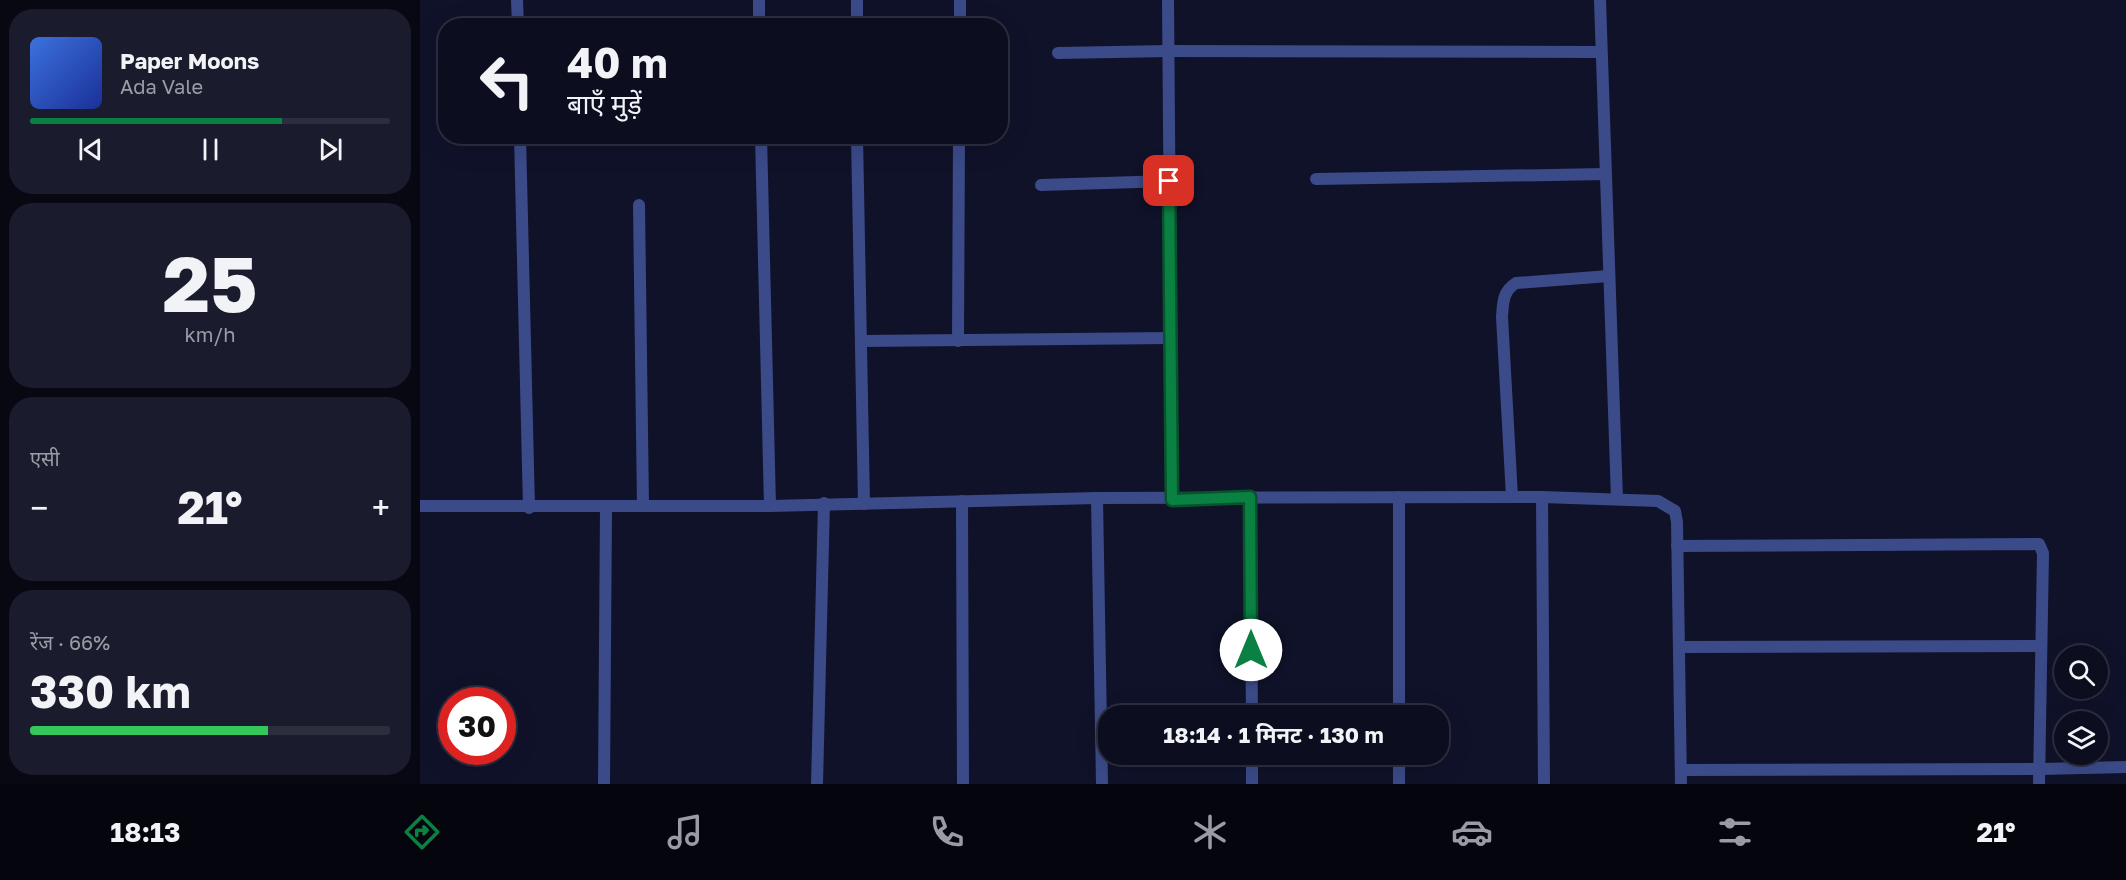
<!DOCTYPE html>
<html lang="hi">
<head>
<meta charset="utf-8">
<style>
	:root { --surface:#0c0e20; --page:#1a1c2d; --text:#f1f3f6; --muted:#9a9ca5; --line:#2c2e3e; --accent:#0b8043 }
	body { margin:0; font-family:"Golos Text","Noto Sans Devanagari",sans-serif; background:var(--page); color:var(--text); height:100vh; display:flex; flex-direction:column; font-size:22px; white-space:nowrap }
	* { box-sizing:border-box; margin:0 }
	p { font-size:20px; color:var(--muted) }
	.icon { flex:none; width:33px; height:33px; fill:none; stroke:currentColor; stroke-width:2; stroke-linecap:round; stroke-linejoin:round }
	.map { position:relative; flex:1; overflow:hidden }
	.side { display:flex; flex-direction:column; gap:9px; padding:9px; background:#070812; width:420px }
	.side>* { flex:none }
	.top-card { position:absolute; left:18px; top:18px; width:570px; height:126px; border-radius:24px; box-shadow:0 6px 24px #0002,0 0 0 2px var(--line); background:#0c0e20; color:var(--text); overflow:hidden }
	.fabs { position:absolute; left:1634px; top:645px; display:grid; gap:12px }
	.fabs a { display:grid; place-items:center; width:54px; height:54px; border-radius:50%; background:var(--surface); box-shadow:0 6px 24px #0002,0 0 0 2px var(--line); font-size:30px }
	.speed { position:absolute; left:18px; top:687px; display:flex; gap:12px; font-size:30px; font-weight:700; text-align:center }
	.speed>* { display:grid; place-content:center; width:78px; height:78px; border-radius:50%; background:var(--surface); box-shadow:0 6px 24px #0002,0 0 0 2px var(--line); line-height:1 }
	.speed .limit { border:9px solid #d22; background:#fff; color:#111 }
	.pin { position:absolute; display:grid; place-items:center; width:51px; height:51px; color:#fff; margin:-26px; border-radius:12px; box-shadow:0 3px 9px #0006 }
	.me { position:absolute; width:66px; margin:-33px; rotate:0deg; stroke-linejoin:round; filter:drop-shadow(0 0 4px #0008) }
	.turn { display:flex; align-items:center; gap:21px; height:126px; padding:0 30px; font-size:27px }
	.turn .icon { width:78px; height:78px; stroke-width:2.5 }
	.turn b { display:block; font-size:42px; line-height:51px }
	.big { font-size:45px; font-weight:700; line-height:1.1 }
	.side .card { flex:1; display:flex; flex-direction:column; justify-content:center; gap:9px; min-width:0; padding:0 21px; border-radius:24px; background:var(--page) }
	.side .dial { align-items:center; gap:0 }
	.dial b { font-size:78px; line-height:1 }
	.song { display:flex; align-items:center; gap:18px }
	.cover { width:72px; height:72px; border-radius:9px; background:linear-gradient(135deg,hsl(220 70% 55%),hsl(230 70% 35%)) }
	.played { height:6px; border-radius:3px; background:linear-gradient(90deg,var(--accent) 70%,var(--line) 70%) }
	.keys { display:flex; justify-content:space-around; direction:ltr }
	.heat { display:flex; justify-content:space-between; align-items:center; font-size:33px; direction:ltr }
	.charge { height:9px; border-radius:4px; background:linear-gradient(90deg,#34c759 66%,var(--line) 0) }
	.trip { position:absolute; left:678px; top:705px; width:351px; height:60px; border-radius:24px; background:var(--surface); box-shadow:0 6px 24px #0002,0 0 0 2px var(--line); font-weight:700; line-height:60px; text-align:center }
	.menu { display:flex; height:96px; justify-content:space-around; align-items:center; background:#05060d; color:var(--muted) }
	.menu .icon { width:42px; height:42px }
	.menu .current { color:var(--accent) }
	.menu b { font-size:27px; color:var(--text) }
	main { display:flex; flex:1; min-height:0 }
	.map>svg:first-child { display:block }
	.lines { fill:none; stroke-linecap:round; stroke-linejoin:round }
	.service { stroke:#3b4b89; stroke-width:12 }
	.minor { stroke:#3b4b89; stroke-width:12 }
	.route-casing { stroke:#07532c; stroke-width:15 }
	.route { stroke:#0b8043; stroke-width:10 }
</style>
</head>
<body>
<main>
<section class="side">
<div class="card">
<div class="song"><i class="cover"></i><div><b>Paper Moons</b><p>Ada Vale</p></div></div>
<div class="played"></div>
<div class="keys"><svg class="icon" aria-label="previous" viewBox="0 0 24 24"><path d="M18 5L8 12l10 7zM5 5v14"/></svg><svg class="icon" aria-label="pause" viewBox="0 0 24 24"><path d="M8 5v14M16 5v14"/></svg><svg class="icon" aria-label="next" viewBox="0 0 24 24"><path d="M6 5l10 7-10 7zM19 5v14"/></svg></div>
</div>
<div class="card dial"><b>25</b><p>km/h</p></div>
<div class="card"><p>एसी</p>
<div class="heat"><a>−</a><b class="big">21°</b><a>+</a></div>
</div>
<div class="card"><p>रेंज · 66%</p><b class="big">330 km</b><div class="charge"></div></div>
</section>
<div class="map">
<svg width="1706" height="784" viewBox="0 0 1706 784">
	<rect width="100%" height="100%" fill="#10122a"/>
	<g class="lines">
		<!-- service -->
		<path class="service" d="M1620 769 1706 767"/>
		<!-- minor -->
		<g class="minor">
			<path d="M97 0 98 26"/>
			<path d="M339 0V26"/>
			<path d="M748 0 752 500"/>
			<path d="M1180 0 1197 499"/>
			<path d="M437 26V0"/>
			<path d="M540 26V0"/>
			<path d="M638 53 748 51 1181 52"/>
			<path d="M100 136 109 508"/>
			<path d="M341 136 350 506"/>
			<path d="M437 136 444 504"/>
			<path d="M896 179 1185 174"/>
			<path d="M621 185 749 181"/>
			<path d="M219 205 223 506"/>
			<path d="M441 341 751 338"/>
			<path d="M538 341 539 136"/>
			<path d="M830 497 832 716"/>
			<path d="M979 497V716"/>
			<path d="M1092 497 1082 317C1083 302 1083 291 1096 283L1189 276"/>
			<path d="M1122 497 1124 784"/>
			<path d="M677 498 682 784"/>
			<path d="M542 501 543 784"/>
			<path d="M0 506H350L677 498 1122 497 1238 501 1255 511 1257 522 1261 784"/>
			<path d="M1257 546 1619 544 1623 553 1619 784"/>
			<path d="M1260 647 1621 646"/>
			<path d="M832 754V784"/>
			<path d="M1261 770 1620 769"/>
			<path d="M184 784 186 507"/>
			<path d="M397 784 404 503"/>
			<path d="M979 784V754"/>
		</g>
	</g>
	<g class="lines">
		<defs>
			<path id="route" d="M749 181 752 500 830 497 831 650"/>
		</defs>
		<!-- route casing -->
		<use href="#route" class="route-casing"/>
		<!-- route -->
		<use href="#route" class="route"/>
	</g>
</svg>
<div class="fabs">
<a><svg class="icon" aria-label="search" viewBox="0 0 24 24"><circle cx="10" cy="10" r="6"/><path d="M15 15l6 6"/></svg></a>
<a><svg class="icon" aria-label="layers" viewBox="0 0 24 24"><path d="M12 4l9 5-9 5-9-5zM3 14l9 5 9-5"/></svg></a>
</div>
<div class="speed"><div class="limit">30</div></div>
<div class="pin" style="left:749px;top:181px;background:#d93025"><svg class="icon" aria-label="arrive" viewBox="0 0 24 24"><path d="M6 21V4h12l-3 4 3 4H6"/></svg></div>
<svg class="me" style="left:831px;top:650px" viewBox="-20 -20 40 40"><circle r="19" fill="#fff"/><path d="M0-13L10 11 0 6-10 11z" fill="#0b8043"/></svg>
<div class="trip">18:14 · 1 मिनट · 130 m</div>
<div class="top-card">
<div class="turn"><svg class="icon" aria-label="left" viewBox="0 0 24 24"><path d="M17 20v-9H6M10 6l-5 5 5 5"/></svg><div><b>40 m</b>बाएँ मुड़ें</div></div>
</div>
</div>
</main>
<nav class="menu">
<b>18:13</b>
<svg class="icon current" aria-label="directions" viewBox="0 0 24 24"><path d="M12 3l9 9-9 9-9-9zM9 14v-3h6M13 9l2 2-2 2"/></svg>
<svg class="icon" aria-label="music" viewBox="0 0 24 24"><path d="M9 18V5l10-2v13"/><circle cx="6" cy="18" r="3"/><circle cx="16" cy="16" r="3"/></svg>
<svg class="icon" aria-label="phone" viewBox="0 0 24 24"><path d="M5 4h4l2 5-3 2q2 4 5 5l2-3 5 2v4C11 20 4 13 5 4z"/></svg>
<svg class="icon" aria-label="climate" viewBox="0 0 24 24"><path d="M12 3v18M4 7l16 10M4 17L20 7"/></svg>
<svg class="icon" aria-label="car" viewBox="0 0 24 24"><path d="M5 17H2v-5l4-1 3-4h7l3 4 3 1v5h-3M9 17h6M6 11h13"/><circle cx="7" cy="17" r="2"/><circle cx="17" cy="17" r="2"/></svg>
<svg class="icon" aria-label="filters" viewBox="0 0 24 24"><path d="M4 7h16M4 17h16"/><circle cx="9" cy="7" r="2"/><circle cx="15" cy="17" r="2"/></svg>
<b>21°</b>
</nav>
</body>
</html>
